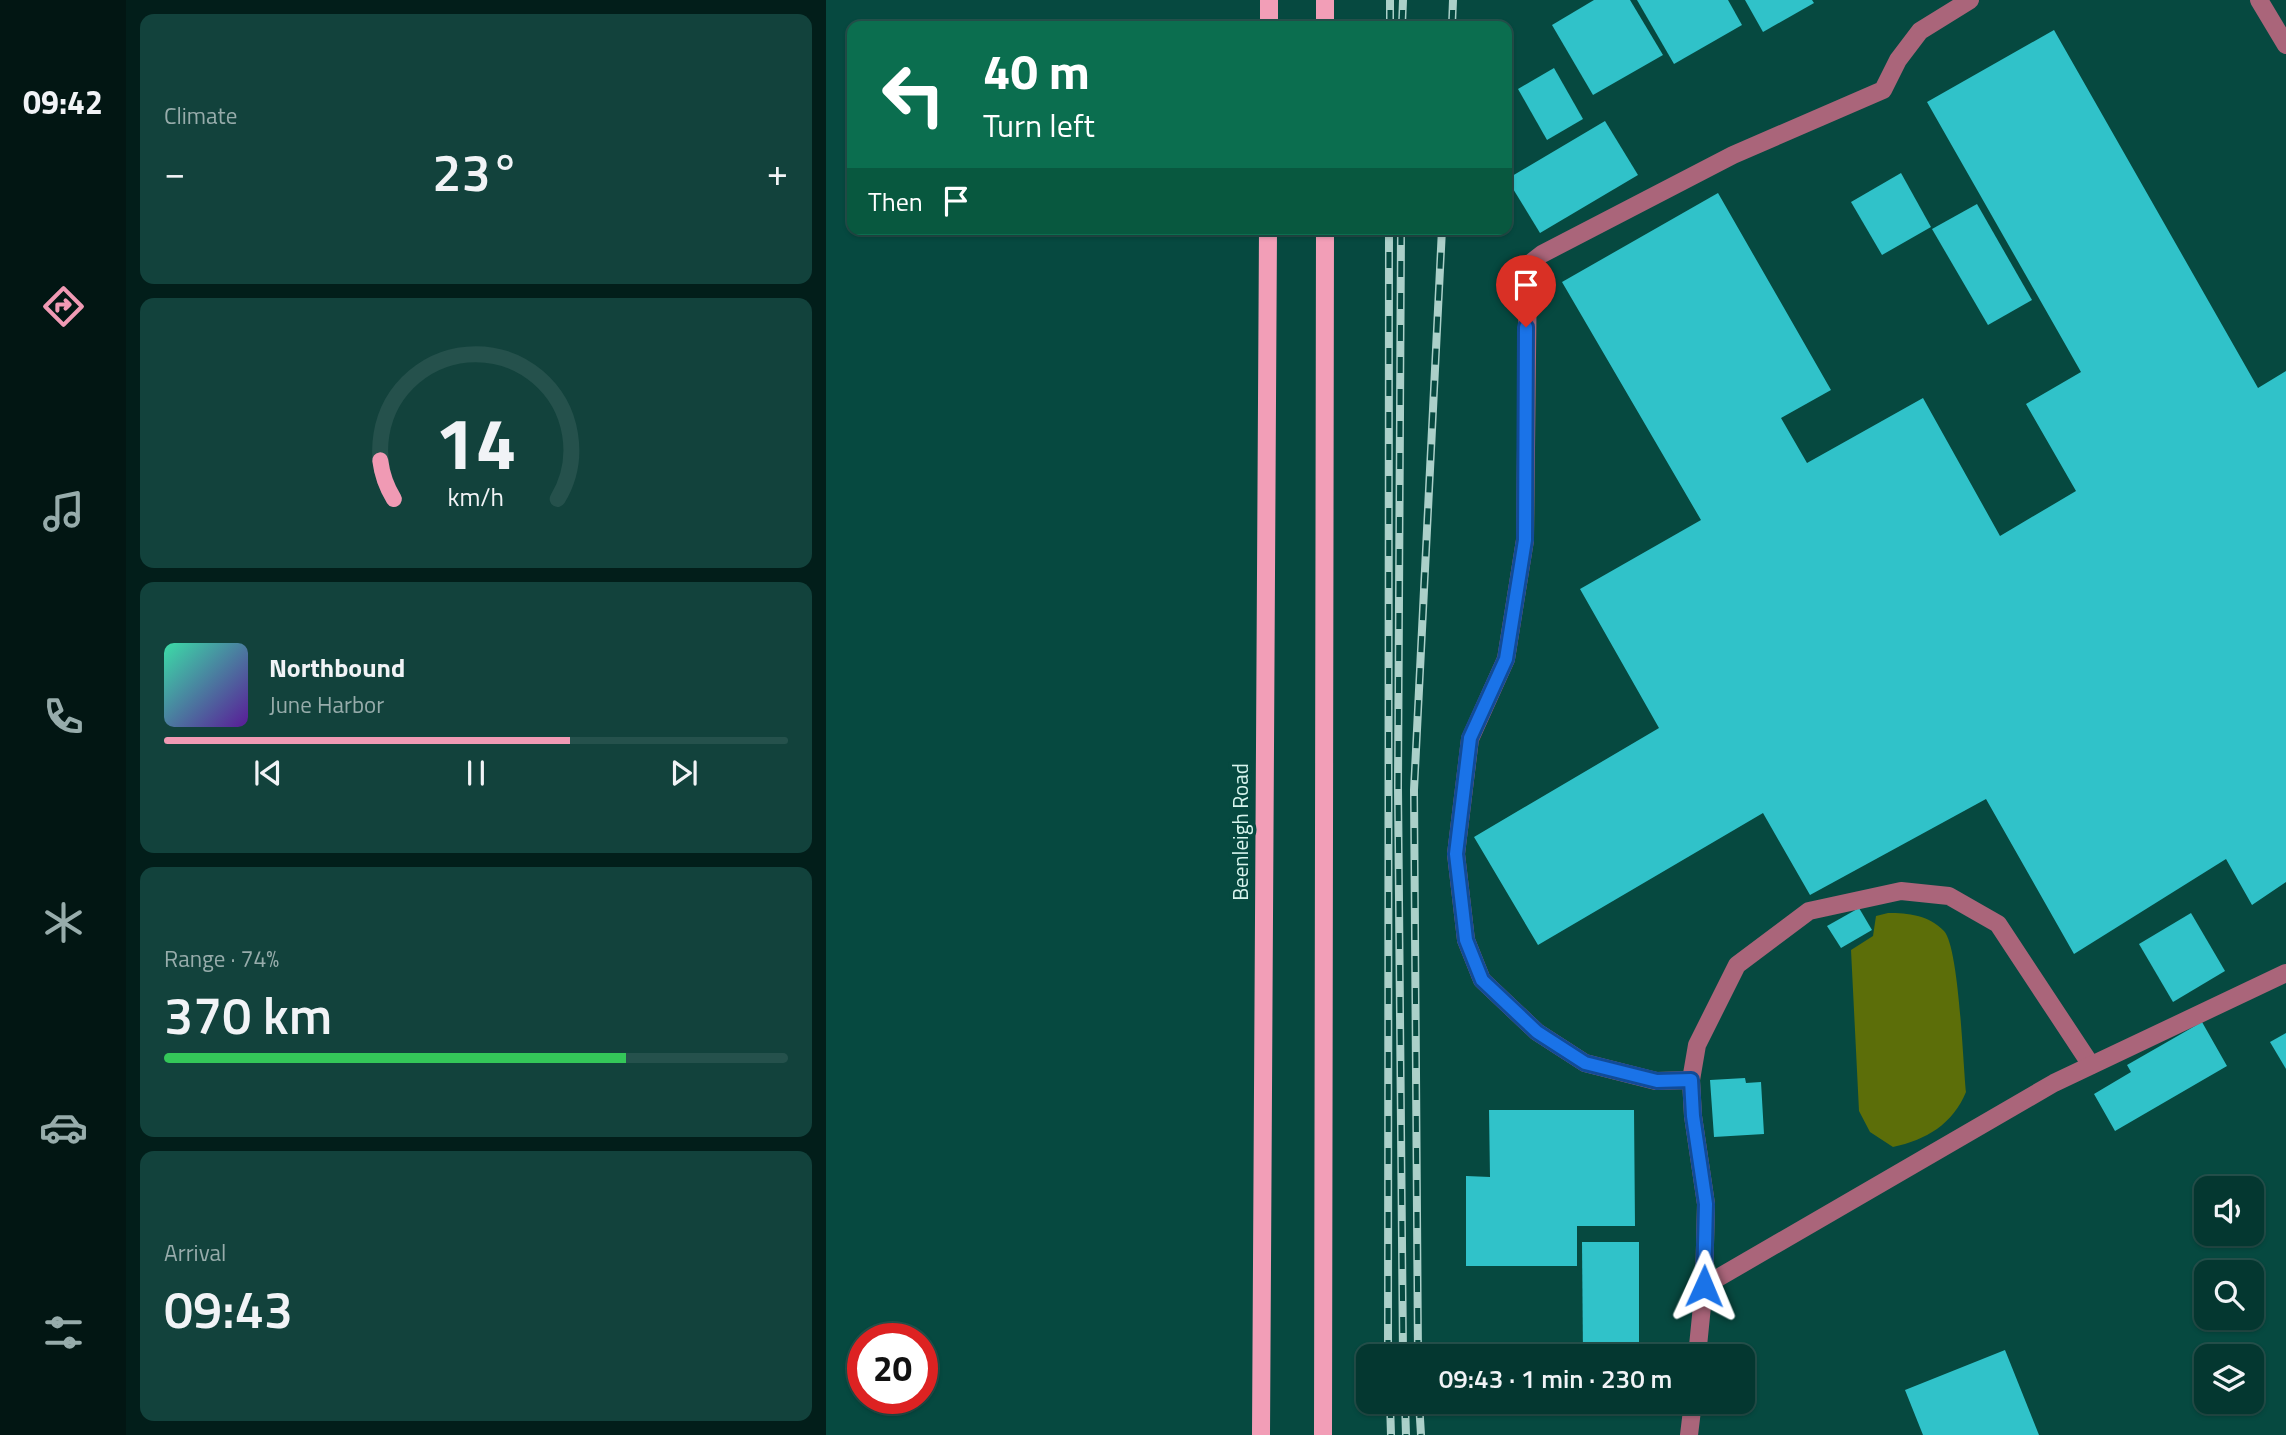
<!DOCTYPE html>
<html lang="en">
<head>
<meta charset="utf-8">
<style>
	:root { --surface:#043730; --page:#12423c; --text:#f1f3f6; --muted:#97acab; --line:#25514c; --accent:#f09ab4 }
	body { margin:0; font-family:"Titillium Web",sans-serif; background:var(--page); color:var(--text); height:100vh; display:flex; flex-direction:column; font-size:26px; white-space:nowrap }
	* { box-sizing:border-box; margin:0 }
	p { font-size:23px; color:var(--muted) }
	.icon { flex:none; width:38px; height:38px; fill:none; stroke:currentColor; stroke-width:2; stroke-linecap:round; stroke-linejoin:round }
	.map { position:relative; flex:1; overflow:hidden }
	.details { display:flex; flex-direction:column; gap:14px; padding:14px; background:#021e1a; width:700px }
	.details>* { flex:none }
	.hud { position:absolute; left:21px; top:21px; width:665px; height:214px; border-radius:14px; box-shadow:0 2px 5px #0004,0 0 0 2px var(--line); background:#0b6e4f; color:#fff; overflow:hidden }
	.buttons { position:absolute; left:1368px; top:1176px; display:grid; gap:14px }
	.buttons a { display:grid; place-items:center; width:70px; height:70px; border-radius:14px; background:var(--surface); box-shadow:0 2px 5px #0004,0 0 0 2px var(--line); font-size:35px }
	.speed { position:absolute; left:21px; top:1323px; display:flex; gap:14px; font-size:35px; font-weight:700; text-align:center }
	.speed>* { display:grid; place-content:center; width:91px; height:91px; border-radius:50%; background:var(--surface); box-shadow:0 2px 5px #0004,0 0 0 2px var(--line); line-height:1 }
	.speed .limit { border:10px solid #d22; background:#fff; color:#111 }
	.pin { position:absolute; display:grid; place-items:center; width:60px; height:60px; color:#fff; margin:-72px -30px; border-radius:50% 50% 50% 0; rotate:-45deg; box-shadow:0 0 7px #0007 }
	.pin .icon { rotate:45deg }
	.me { position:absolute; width:77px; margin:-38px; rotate:1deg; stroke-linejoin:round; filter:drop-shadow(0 0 5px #0008) }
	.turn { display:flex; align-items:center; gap:24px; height:147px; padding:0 21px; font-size:32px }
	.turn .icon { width:91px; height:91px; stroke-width:2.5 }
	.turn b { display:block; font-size:49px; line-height:60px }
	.then { display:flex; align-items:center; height:66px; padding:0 21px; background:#0003; gap:14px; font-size:26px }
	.big { font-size:52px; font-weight:600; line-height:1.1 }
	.details .tile { flex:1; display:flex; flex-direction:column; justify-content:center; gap:10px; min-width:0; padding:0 24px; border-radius:14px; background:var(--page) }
	.details .dial { align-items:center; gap:0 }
	.dial svg { height:182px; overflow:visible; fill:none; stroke:var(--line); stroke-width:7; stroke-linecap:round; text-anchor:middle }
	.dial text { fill:var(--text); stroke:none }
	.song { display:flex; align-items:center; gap:21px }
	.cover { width:84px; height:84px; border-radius:10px; background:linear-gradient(135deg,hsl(160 70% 55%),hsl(270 70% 35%)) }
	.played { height:7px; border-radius:4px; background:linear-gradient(90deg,var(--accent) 65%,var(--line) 65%) }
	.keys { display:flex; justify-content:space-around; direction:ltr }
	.heat { display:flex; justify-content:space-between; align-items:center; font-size:38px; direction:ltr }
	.charge { height:10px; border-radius:5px; background:linear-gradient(90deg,#34c759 74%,var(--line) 0) }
	.trip { position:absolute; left:530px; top:1344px; width:399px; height:70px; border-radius:14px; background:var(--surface); box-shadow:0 2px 5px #0004,0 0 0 2px var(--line); font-weight:600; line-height:70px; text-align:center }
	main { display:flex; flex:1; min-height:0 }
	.menu { display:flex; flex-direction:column; width:126px; justify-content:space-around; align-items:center; background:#021613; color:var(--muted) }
	.menu .icon { width:49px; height:49px }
	.menu .selected { color:var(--accent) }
	.menu b { font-size:32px; color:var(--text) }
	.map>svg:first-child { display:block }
	.water { fill:#5c6e09 }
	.building { fill:#30c2c9 }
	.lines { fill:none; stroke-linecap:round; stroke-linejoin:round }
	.minor { stroke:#aa657a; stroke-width:18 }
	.major { stroke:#f29eb7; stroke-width:18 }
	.rail-casing { stroke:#abd0c9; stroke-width:8 }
	.rail { stroke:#064940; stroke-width:5; stroke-dasharray:16; stroke-linecap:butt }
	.route-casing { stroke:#114b97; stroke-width:18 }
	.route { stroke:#1a73e8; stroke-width:12 }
	.labels { text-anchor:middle; stroke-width:7; stroke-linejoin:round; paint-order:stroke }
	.street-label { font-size:21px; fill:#d8f5ee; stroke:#064940 }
</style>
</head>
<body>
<main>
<nav class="menu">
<b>09:42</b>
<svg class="icon selected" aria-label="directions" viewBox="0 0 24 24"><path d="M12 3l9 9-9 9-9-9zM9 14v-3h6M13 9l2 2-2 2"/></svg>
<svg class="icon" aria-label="music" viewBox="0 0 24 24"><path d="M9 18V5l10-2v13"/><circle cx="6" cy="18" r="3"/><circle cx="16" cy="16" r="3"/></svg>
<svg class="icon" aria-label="phone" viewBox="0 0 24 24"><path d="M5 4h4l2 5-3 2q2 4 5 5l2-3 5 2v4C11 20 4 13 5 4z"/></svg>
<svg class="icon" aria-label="climate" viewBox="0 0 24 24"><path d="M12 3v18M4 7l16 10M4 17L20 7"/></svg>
<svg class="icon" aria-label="car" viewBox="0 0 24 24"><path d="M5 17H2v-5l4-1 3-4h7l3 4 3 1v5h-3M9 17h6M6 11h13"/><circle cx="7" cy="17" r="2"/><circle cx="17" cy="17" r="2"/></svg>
<svg class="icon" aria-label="filters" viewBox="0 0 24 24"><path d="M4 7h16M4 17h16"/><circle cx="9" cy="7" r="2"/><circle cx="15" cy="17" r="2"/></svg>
</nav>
<section class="details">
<div class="tile"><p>Climate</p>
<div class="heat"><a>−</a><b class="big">23°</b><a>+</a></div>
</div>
<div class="tile dial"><svg viewBox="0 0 100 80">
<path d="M14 69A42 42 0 1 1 86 69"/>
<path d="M14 69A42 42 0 0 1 8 52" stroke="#f09ab4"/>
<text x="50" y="56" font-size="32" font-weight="700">14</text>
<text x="50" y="72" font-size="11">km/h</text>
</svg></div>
<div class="tile">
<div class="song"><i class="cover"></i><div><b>Northbound</b><p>June Harbor</p></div></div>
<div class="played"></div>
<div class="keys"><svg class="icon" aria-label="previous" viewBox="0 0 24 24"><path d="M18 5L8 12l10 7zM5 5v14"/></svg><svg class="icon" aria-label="pause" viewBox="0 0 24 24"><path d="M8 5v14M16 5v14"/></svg><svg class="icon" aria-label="next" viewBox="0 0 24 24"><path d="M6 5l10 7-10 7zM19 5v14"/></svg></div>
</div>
<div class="tile"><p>Range · 74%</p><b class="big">370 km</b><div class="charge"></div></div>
<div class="tile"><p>Arrival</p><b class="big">09:43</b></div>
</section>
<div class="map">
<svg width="1460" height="1435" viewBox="0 0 1460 1435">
	<rect width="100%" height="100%" fill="#064940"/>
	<!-- water -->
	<path class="water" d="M1062 913C1082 913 1103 915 1118 931 1133 947 1137 1064 1140 1092 1127 1124 1100 1140 1067 1147L1044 1132 1033 1111 1025 950 1047 936 1050 916Z"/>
	<!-- building -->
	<g class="building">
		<path d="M768 0H804L837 55 767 95 726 25Z"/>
		<path d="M811 0H902L916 25 848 64Z"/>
		<path d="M919 0H986L988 3 937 32Z"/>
		<path d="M1228 30 1432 388 1460 371V882L1426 905 1400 859 1248 954 1160 799 984 895 937 813 712 945 648 837 833 728 754 589 875 520 736 282 892 193 1005 390 955 418 981 463 1097 398 1174 536 1250 491 1200 404 1255 372 1101 102Z"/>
		<path d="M728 68 757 119 721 140 692 89Z"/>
		<path d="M779 121 812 175 714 233 681 179Z"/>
		<path d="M1075 173 1105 227 1056 255 1025 202Z"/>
		<path d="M1151 204 1206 300 1162 325 1106 229Z"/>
		<path d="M1033 908 1046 930 1015 948 1001 926Z"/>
		<path d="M1365 913 1399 971 1347 1002 1313 944Z"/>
		<path d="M1376 1022 1401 1066 1289 1131 1268 1094 1305 1072 1301 1065Z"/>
		<path d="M1460 1033V1069L1444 1042Z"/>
		<path d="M919 1078 920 1083 935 1082 938 1134 888 1137 884 1080Z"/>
		<path d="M663 1110H808L809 1226H751V1266H640V1176L664 1177Z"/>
		<path d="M756 1242H813V1356H757Z"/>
		<path d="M1179 1350 1213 1435H1097L1079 1390Z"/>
	</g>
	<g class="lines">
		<!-- minor -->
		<g class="minor">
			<path d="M1433 0 1460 45"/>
			<path d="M865 1080 830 1081 759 1063 711 1032 656 980 640 940 630 854 644 739 680 659 699 540 702 265 716 254 907 155 1057 90 1072 60 1094 31 1144 0"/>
			<path d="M878 1286 880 1204 867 1116 865 1080 871 1045 911 965 983 911 1075 891 1123 896 1172 924 1265 1065"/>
			<path d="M871 1356 878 1286 1228 1083 1460 973"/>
			<path d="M863 1435 867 1402"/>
		</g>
		<!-- major -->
		<g class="major">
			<path d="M443 26V0"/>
			<path d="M499 26V0"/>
			<path d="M435 1435 442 229"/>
			<path d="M497 1435 499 229"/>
		</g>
		<defs>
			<g id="rail">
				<path d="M564 26V0"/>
				<path d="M576 26 577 0"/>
				<path d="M626 26 627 0"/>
				<path d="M575 229 572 787 577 1356"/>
				<path d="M562 1356 563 229"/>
				<path d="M592 1356 588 790 616 229"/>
				<path d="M564 1402 565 1435"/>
				<path d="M579 1402 580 1435"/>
				<path d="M593 1402 595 1435"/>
			</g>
		</defs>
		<!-- rail casing -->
		<use href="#rail" class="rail-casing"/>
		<!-- rail -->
		<use href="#rail" class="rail"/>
	</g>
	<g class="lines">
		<defs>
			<path id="route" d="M700 327 699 540 680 659 644 738 630 854 640 940 656 980 711 1032 759 1063 831 1081 865 1080 867 1116 880 1204 878 1286"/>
		</defs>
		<!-- route casing -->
		<use href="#route" class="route-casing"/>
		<!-- route -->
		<use href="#route" class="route"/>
	</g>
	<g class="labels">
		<!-- street labels -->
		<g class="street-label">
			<text transform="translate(415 832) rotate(-90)" y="7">Beenleigh Road</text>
		</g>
	</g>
</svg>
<div class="buttons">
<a><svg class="icon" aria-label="sound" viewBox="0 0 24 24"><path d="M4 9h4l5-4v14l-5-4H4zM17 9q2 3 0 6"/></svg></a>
<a><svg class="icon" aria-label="search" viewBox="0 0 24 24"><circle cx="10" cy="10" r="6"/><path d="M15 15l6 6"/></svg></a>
<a><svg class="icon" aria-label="layers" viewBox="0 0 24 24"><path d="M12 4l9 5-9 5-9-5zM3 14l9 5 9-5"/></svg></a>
</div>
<div class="speed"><div class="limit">20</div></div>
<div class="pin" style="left:700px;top:327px;background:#d93025"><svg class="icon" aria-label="arrive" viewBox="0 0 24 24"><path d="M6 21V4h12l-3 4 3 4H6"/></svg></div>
<svg class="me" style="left:878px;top:1286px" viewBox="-20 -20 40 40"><path d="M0-17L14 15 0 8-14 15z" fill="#1a73e8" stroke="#fff" stroke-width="4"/></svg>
<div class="trip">09:43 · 1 min · 230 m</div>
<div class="hud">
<div class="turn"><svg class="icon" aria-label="left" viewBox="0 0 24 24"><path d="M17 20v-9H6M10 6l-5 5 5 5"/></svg><div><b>40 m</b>Turn left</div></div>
<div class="then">Then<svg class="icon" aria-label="arrive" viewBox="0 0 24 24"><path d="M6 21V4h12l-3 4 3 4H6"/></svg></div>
</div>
</div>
</main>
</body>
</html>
